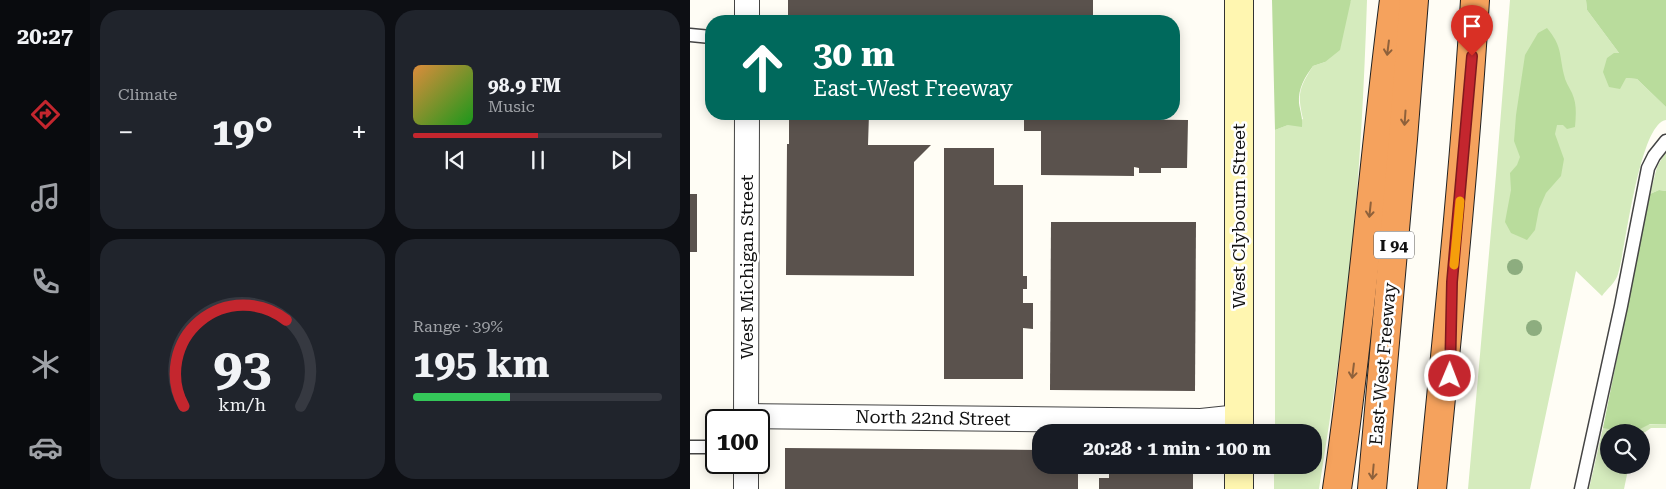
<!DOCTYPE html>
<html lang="en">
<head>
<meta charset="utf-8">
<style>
	:root { --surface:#171b24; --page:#20242c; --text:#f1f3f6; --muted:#9ea1a6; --line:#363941; --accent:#c4262e }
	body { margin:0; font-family:"Roboto Serif",serif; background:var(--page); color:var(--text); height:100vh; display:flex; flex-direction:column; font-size:19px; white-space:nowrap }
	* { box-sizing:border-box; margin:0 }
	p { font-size:16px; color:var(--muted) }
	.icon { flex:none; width:28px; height:28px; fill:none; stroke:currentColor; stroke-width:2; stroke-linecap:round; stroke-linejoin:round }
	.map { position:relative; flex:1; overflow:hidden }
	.side { display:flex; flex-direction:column; gap:10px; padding:10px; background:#0d0f14; width:600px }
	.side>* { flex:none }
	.guide { position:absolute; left:15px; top:15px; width:475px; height:105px; border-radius:20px; box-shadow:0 2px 12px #0003; background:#00695c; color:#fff; overflow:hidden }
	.fabs { position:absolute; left:910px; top:424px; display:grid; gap:10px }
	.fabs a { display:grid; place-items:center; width:50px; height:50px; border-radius:50%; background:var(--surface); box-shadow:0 2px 12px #0003; font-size:25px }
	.speed { position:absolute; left:15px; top:409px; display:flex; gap:10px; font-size:25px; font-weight:700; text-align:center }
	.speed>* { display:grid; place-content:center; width:65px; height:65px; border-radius:50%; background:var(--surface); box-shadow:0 2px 12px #0003; line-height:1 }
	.speed .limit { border:2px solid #111; border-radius:8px; background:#fff; color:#111 }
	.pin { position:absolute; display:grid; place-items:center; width:42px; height:42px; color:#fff; margin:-51px -21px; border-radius:50% 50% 50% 0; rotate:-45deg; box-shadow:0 0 5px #0007 }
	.pin .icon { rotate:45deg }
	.me { position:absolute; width:55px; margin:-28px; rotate:1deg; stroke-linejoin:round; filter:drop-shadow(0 0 4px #0008) }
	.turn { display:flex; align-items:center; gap:18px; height:105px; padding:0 25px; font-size:22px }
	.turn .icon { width:65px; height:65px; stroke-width:2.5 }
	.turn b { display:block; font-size:35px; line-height:42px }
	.big { font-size:38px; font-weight:700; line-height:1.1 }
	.side .widget { flex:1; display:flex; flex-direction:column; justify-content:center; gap:8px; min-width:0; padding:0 18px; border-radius:20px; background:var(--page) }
	.side .dial { align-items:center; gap:0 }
	.dial svg { height:130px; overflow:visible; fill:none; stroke:var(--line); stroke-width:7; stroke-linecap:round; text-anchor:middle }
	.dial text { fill:var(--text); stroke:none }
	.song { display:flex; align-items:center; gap:15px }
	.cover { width:60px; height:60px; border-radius:8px; background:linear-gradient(135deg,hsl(30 70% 55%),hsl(120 70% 35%)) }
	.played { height:5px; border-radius:2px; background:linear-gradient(90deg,var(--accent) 50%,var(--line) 50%) }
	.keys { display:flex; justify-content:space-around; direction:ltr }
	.heat { display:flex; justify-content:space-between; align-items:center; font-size:28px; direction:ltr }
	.charge { height:8px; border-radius:4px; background:linear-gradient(90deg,#34c759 39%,var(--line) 0) }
	.side .tiles { flex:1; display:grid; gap:10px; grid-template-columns:repeat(2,1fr) }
	.trip { position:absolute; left:342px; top:424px; width:290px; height:50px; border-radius:20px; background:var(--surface); box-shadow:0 2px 12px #0003; font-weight:700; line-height:50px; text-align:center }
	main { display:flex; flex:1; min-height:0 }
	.menu { display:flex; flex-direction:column; width:90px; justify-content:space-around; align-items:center; background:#090b0e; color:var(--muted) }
	.menu .icon { width:35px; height:35px }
	.menu .current { color:var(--accent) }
	.menu b { font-size:22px; color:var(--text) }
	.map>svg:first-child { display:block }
	.green { fill:#d5ebbd }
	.forest { fill:#b9dc9c }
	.building { fill:#5a524d }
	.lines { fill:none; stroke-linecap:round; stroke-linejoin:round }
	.lane-casing { stroke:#444; stroke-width:15 }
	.street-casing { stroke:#444; stroke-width:26 }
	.secondary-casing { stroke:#333; stroke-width:30 }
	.highway-casing { stroke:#222; stroke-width:30 }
	.lane { stroke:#fff; stroke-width:12 }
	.street { stroke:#fff; stroke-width:24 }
	.secondary { stroke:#fff6b0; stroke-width:28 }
	.highway { stroke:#f5a25d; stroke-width:28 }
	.tree { fill:#8dad7f }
	.oneway { stroke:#8e613b }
	.route-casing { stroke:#7f191e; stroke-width:12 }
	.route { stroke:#c4262e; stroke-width:9 }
	.slow { stroke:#f59e0b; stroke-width:9 }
	.labels { text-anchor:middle; stroke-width:5; stroke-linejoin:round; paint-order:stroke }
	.shield { fill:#fff; stroke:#585858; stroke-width:1 }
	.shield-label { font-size:16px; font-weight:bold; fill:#111 }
	.street-label { font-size:18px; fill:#111; stroke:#fff }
</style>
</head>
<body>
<main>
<nav class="menu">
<b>20:27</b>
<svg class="icon current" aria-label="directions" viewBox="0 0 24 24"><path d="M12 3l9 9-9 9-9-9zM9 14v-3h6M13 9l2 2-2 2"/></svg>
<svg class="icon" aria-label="music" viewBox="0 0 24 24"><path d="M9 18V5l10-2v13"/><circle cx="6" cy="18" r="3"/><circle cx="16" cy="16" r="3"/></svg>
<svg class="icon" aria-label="phone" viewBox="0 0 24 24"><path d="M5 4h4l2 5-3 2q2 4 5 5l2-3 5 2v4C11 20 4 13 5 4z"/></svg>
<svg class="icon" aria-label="climate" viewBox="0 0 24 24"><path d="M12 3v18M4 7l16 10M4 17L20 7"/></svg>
<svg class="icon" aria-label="car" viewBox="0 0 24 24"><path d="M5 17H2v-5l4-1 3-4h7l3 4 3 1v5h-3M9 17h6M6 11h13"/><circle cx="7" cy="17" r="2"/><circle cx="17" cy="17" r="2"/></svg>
</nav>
<section class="side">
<div class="tiles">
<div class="widget"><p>Climate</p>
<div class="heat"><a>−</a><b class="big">19°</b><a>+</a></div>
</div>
<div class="widget">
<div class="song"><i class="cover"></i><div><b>98.9 FM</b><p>Music</p></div></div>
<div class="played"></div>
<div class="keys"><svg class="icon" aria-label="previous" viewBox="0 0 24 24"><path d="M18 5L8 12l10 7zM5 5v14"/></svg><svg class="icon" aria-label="pause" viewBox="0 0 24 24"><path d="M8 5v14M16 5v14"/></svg><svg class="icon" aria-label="next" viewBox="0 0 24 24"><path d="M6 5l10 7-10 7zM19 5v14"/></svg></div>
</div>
<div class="widget dial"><svg viewBox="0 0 100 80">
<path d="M14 69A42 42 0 1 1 86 69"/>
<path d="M14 69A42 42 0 0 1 77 16" stroke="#c4262e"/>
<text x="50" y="56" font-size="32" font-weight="700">93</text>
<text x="50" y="72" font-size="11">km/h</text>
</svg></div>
<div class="widget"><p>Range · 39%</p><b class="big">195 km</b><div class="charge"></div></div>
</div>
</section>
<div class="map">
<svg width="976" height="489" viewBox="0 0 976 489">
	<rect width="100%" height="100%" fill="#fffdf5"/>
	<!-- green -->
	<g class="green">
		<path d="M661 0H677C674 93 669 187 659 279 651 349 640 419 629 489H584V465H624V432H585V130L613 119C607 94 609 88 623 66L635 62Z"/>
		<path d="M820 0H896L897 10 929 53 936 78 947 79 976 107V120C949 124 936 248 928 274 926 282 917 289 912 296L886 271 840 489H778L806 175Z"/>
		<path d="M976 151V191L969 190 960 194 967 167Z"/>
		<path d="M976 424V428H961L951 435V432H919V465H939L934 489H899L913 428 920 425Z"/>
	</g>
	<!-- forest -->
	<g class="forest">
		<path d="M582 0H661L650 50 635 62 623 66C615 77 608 88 609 103 610 111 613 118 612 127L598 125 585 130Z"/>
		<path d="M896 0H976V107L947 79 936 78 930 89 919 87 913 72 917 58 924 53H929L897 10Z"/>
		<path d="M857 28C872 46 869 53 874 75 875 81 879 87 882 93 887 104 886 115 885 127L877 129 873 125H867L865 134 874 159 871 176 856 193 849 209 845 230 837 240 821 233 815 222 821 190 820 173 827 165 830 157 824 141 826 115 835 55 848 33Z"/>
		<path d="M969 190 976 191V424H960L946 431 937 432 913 428 960 194Z"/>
	</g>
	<!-- building -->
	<g class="building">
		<rect x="98" y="0" width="305" height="21"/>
		<path d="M99 114H179L178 145H241L224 162V276L96 275 97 144H99Z"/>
		<path d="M334 114H405V119L498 120 497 168H471V173H449V168L444 167V176L351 175V131H334Z"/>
		<path d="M254 148H304V185H333V276H337V289H333V303H343V329L333 328V379H254Z"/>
		<rect x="0" y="194" width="7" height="58"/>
		<path d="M361 222H506L505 391 360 390Z"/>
		<path d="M95 448 351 450V465H388V489H95Z"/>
		<path d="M419 465H503V489H409V478H419Z"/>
	</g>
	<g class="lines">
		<defs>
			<g id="lane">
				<path d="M0 35 21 37"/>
				<path d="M0 447H26"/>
				<path d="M891 489 931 306 958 168 964 156 976 141"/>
			</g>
			<g id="street">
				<path d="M57 21V0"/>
				<path d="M56 416 511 421 549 417"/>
				<path d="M56 420 57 114"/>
				<path d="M56 489V462"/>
			</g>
			<g id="secondary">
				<path d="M549 0V432"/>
				<path d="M549 489V465"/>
			</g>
			<g id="highway">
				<path d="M647 489C671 327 683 163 704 0"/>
				<path d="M682 489 713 139 724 0"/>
				<path d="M742 489C758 326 775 163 785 0"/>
			</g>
		</defs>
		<!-- lane casing -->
		<use href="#lane" class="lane-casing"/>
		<!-- street casing -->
		<use href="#street" class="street-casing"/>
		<!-- secondary casing -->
		<use href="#secondary" class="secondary-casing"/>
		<!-- highway casing -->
		<use href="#highway" class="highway-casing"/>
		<!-- lane -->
		<use href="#lane" class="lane"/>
		<!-- street -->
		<use href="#street" class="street"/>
		<!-- secondary -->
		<use href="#secondary" class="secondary"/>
		<!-- highway -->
		<use href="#highway" class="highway"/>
	</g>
	<!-- trees -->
	<g class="tree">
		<circle cx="825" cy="267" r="8"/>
		<circle cx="844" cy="328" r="8"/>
	</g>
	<!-- one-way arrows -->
	<defs><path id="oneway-shaft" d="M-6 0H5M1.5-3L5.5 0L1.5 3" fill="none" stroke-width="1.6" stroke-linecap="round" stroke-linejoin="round" transform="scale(1.25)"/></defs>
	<g class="oneway">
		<use href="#oneway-shaft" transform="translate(698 48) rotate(97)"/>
		<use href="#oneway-shaft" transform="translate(715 118) rotate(94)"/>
		<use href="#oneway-shaft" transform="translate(680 210) rotate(96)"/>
		<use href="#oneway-shaft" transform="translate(663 371) rotate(97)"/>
		<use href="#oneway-shaft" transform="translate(683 472) rotate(95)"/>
	</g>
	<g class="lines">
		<defs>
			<path id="route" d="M760 376 762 282 782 56"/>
		</defs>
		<!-- route casing -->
		<use href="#route" class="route-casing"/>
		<!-- route -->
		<use href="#route" class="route"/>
		<!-- slow -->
		<path class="slow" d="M764 265 770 201"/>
	</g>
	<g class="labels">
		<!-- shield labels -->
		<rect class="shield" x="684" y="231.5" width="40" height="27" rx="4"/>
		<g class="shield-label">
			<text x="704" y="251">I 94</text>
		</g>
		<!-- street labels -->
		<g class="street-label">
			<text transform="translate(549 216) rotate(-90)" y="6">West Clybourn Street</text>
			<text transform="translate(57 267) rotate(-90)" y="6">West Michigan Street</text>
			<text transform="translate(693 364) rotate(-85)" y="6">East-West Freeway</text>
			<text transform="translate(243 418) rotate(1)" y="6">North 22nd Street</text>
		</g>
	</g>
</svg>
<div class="fabs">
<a><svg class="icon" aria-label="search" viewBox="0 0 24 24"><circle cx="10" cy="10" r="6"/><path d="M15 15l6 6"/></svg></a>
</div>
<div class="speed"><div class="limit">100</div></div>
<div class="pin" style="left:782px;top:56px;background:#d93025"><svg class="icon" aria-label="arrive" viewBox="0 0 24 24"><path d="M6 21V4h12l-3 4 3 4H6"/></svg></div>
<svg class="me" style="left:760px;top:376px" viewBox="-20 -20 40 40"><circle r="17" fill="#c4262e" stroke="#fff" stroke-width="3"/><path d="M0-11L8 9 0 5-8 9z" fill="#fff"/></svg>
<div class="trip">20:28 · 1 min · 100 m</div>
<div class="guide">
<div class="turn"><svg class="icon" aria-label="ahead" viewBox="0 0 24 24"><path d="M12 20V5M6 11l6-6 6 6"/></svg><div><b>30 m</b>East-West Freeway</div></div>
</div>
</div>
</main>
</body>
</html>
